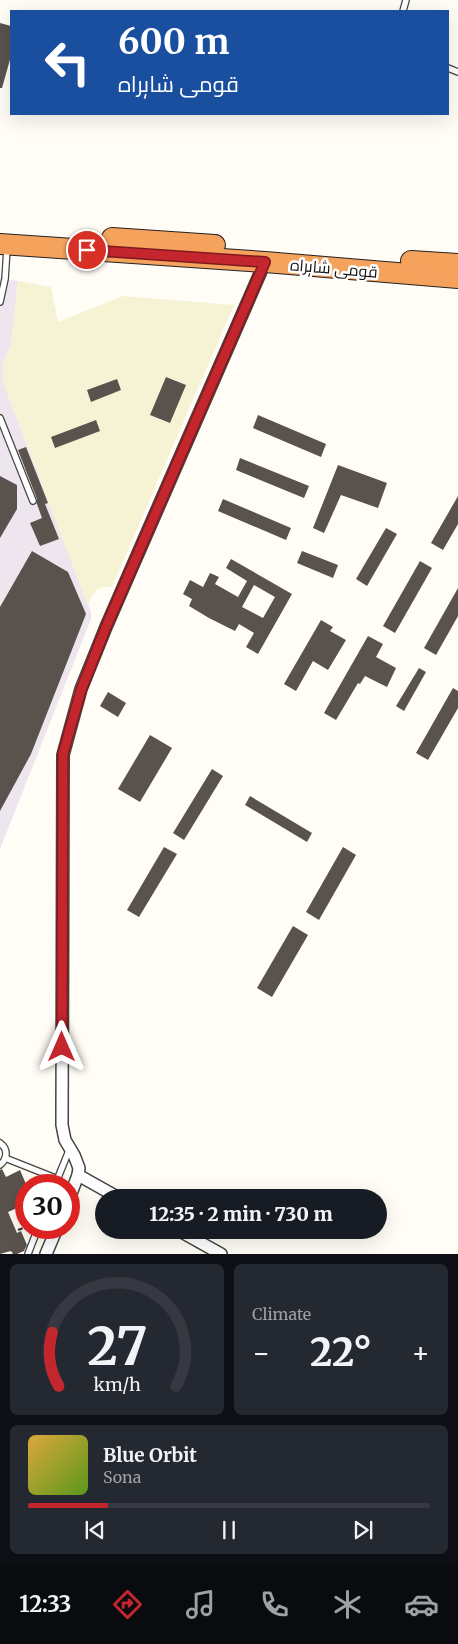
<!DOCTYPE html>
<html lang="en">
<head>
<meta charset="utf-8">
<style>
	:root { --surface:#171b24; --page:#242831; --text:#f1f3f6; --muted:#9ea1a6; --line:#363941; --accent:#c4262e }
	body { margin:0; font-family:Merriweather,Cairo,serif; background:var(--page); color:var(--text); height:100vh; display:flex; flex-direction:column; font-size:19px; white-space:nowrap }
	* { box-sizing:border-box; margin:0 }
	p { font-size:16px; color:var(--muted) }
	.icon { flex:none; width:28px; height:28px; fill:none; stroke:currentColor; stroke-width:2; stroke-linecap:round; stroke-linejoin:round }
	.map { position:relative; height:1254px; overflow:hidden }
	.sheet { display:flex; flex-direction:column; gap:10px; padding:10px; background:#0d0f14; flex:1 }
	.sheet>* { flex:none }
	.guide { position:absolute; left:10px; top:10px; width:439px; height:105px; border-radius:0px; box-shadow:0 5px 20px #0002; background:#1a4fa0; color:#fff; overflow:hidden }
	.speed { position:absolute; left:15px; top:1174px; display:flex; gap:10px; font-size:25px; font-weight:700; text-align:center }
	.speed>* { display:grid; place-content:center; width:65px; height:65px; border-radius:50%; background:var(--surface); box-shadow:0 5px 20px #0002; line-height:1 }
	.speed .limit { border:8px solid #d22; background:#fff; color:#111 }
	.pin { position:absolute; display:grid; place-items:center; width:42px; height:42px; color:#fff; margin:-21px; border:2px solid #fff; border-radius:50%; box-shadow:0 1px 5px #0007 }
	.me { position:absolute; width:55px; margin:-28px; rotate:0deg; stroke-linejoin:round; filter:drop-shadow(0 0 4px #0008) }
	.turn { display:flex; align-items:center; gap:18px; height:105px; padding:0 25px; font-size:22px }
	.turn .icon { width:65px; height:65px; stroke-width:2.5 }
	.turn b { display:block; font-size:35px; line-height:42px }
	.big { font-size:38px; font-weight:800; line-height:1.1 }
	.sheet .widget { flex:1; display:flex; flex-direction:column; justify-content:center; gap:8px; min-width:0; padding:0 18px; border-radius:8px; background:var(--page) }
	.sheet .dial { align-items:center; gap:0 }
	.dial svg { height:130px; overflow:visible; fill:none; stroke:var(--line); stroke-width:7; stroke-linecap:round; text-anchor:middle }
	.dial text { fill:var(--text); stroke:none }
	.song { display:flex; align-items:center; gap:15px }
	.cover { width:60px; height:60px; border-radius:8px; background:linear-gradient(135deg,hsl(40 70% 55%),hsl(90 70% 35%)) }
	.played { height:5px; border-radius:2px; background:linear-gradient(90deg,var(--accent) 20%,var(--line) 20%) }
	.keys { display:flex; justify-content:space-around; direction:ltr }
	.heat { display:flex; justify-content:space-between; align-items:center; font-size:28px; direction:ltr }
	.sheet .tiles { flex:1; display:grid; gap:10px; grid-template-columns:1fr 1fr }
	.widget:last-child { grid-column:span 2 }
	.trip { position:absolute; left:95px; top:1189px; width:292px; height:50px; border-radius:25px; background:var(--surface); box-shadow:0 5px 20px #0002; font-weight:800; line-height:50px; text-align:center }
	.tabs { display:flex; height:80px; justify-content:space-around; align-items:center; background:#090b0e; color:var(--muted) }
	.tabs .icon { width:35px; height:35px }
	.tabs .current { color:var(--accent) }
	.tabs b { font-size:22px; color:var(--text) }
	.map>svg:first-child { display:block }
	.industrial { fill:#eee6ef }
	.farmland { fill:#f6f3d4 }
	.building { fill:#5a524d; fill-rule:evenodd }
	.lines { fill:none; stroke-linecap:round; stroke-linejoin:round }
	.lane-casing { stroke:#444; stroke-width:8 }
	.street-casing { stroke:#444; stroke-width:14 }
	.highway-casing { stroke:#222; stroke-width:22 }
	.path { stroke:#333; stroke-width:2; stroke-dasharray:5 2.5; stroke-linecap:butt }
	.lane { stroke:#fff; stroke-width:5.5 }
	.street { stroke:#fff; stroke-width:11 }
	.highway { stroke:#f5a25d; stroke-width:20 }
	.route-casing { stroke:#7f191e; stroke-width:12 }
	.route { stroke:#c4262e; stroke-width:9 }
	.labels { text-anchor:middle; stroke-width:5; stroke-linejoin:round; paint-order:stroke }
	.street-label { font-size:16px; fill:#111; stroke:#fff }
</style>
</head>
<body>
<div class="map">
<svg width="458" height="1254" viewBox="0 0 458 1254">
	<rect width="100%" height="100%" fill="#fffdf5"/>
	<!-- industrial -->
	<path class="industrial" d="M0 278 18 281 11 345 3 363V382L91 612V619L0 849Z"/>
	<!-- farmland -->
	<path class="farmland" d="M18 281 51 287 58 322 123 296 234 305 112 587H103L97 590 92 596 88 606 3 382V363L11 345Z"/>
	<!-- building -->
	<g class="building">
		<path d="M0 23 11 26V56L2 88H0Z"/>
		<path d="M166 377 186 385 170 423 150 415Z"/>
		<path d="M117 379 121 390 91 402 87 390Z"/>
		<path d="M258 415 326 444 321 457 253 428Z"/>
		<path d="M96 420 100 431 55 448 51 437Z"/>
		<path d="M26 447 48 503 45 504 59 539 40 546 30 523 42 518 37 504V499L18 450Z"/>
		<path d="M240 458 309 486 304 498 236 470Z"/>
		<path d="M338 465 387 483 378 508 341 495 324 533 313 528Z"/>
		<path d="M0 476 17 485V509L0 538Z"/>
		<path d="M458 496V524L443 550 431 543Z"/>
		<path d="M223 499 291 528 286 540 218 511Z"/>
		<path d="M386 528 397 534 367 586 356 579Z"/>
		<path d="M32 551 68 572 86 614 31 754 0 811V607Z"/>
		<path d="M302 551 338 565 333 578 297 563Z"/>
		<path d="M231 559 292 594 258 654 246 647 254 633 239 624 235 631 209 618 189 606 192 599 183 594 190 580 203 587 210 573 219 577 215 584 238 597 247 581 226 568ZM254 585 275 597 263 618 242 607Z"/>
		<path d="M420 561 432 568 395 633 383 626Z"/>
		<path d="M458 588V616L436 655 424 648Z"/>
		<path d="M321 620 333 627 330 631 346 640 328 670 313 661 296 691 284 684Z"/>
		<path d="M368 636 383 644 376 657 396 668 387 687 365 676 360 684 358 683 336 720 324 713Z"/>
		<path d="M419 668 426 672 404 711 396 706Z"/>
		<path d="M453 688 458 691V708L428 760 416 753Z"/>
		<path d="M108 692 126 703 118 717 100 706Z"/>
		<path d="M150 735 172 748 140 802 118 789Z"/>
		<path d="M212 769 223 776 184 840 173 833Z"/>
		<path d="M250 796 312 833 307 842 245 805Z"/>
		<path d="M164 847 177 854 139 917 127 910Z"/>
		<path d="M343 847 356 855 319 920 306 912Z"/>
		<path d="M293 926 308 935 272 997 257 988Z"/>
		<path d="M2 1169 6 1177 20 1170 26 1184V1204L8 1212 17 1233 21 1231 27 1245 24 1251 17 1254H13L11 1251 0 1254V1170Z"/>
	</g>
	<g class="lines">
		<defs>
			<g id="lane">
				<path d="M403 11 406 0"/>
				<path d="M448 68 458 72"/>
				<path d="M0 302 5 279 7 249"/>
				<path d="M0 418 33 501"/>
				<path d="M0 1143C8 1149 8 1158 0 1165"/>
				<path d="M5 1158 58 1179"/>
				<path d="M55 1185 70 1148"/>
				<path d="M28 1254 38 1228"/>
			</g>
			<g id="street">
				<path d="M78 1175 119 1198"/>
				<path d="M69 1199 78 1175 79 1168 74 1155 65 1140 62 1125 63 755 81 689 106 627 265 262"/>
				<path d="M178 1230 221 1254"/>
				<path d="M46 1254 57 1228"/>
			</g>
			<g id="highway">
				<path d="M112 238 215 245"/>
				<path d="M0 244 265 262 458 278"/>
				<path d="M411 261 458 264"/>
			</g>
		</defs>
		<!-- lane casing -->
		<use href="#lane" class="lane-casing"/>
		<!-- street casing -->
		<use href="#street" class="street-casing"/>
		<!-- highway casing -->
		<use href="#highway" class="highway-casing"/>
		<!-- path -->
		<path class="path" d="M18 1230 26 1227"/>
		<!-- lane -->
		<use href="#lane" class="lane"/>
		<!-- street -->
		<use href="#street" class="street"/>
		<!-- highway -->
		<use href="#highway" class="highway"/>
	</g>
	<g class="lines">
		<defs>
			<path id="route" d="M62 1047 63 754 81 690 106 627 265 262 87 250"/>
		</defs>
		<!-- route casing -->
		<use href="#route" class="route-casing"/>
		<!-- route -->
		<use href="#route" class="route"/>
	</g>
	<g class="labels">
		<!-- street labels -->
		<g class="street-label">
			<text transform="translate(334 268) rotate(5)" y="6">قومی شاہراہ</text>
		</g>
	</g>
</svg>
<div class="speed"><div class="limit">30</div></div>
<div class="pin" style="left:87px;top:250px;background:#d93025"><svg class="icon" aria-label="arrive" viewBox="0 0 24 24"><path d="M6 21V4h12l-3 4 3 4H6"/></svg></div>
<svg class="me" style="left:62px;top:1047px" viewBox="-20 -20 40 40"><path d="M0-17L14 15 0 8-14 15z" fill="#c4262e" stroke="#fff" stroke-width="4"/></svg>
<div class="trip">12:35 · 2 min · 730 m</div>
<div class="guide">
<div class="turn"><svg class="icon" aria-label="left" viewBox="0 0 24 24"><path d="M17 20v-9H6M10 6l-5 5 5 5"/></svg><div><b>600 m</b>قومی شاہراہ</div></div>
</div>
</div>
<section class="sheet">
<div class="tiles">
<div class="widget dial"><svg viewBox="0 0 100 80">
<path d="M14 69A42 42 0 1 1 86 69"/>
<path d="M14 69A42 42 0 0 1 10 36" stroke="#c4262e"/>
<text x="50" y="56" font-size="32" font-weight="700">27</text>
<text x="50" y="72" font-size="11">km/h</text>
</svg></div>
<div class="widget"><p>Climate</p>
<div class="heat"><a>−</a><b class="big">22°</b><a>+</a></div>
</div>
<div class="widget">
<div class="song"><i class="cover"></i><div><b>Blue Orbit</b><p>Sona</p></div></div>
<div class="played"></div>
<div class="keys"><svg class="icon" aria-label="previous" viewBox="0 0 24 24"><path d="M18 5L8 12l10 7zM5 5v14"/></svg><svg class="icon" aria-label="pause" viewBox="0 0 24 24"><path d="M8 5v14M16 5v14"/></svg><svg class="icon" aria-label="next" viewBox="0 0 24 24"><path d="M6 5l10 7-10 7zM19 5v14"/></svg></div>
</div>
</div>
</section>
<nav class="tabs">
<b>12:33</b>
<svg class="icon current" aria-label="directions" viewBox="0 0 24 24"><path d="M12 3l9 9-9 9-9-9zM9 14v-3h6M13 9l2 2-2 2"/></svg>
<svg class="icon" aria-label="music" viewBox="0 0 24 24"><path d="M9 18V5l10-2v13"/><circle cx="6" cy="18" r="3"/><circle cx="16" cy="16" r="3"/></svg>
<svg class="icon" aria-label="phone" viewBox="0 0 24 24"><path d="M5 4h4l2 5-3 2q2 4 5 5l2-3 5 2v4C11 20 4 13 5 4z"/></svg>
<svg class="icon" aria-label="climate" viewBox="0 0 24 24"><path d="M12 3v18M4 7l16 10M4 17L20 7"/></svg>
<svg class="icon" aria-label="car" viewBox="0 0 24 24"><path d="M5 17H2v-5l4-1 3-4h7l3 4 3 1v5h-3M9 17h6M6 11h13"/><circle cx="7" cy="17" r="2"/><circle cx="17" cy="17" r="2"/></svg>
</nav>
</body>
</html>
